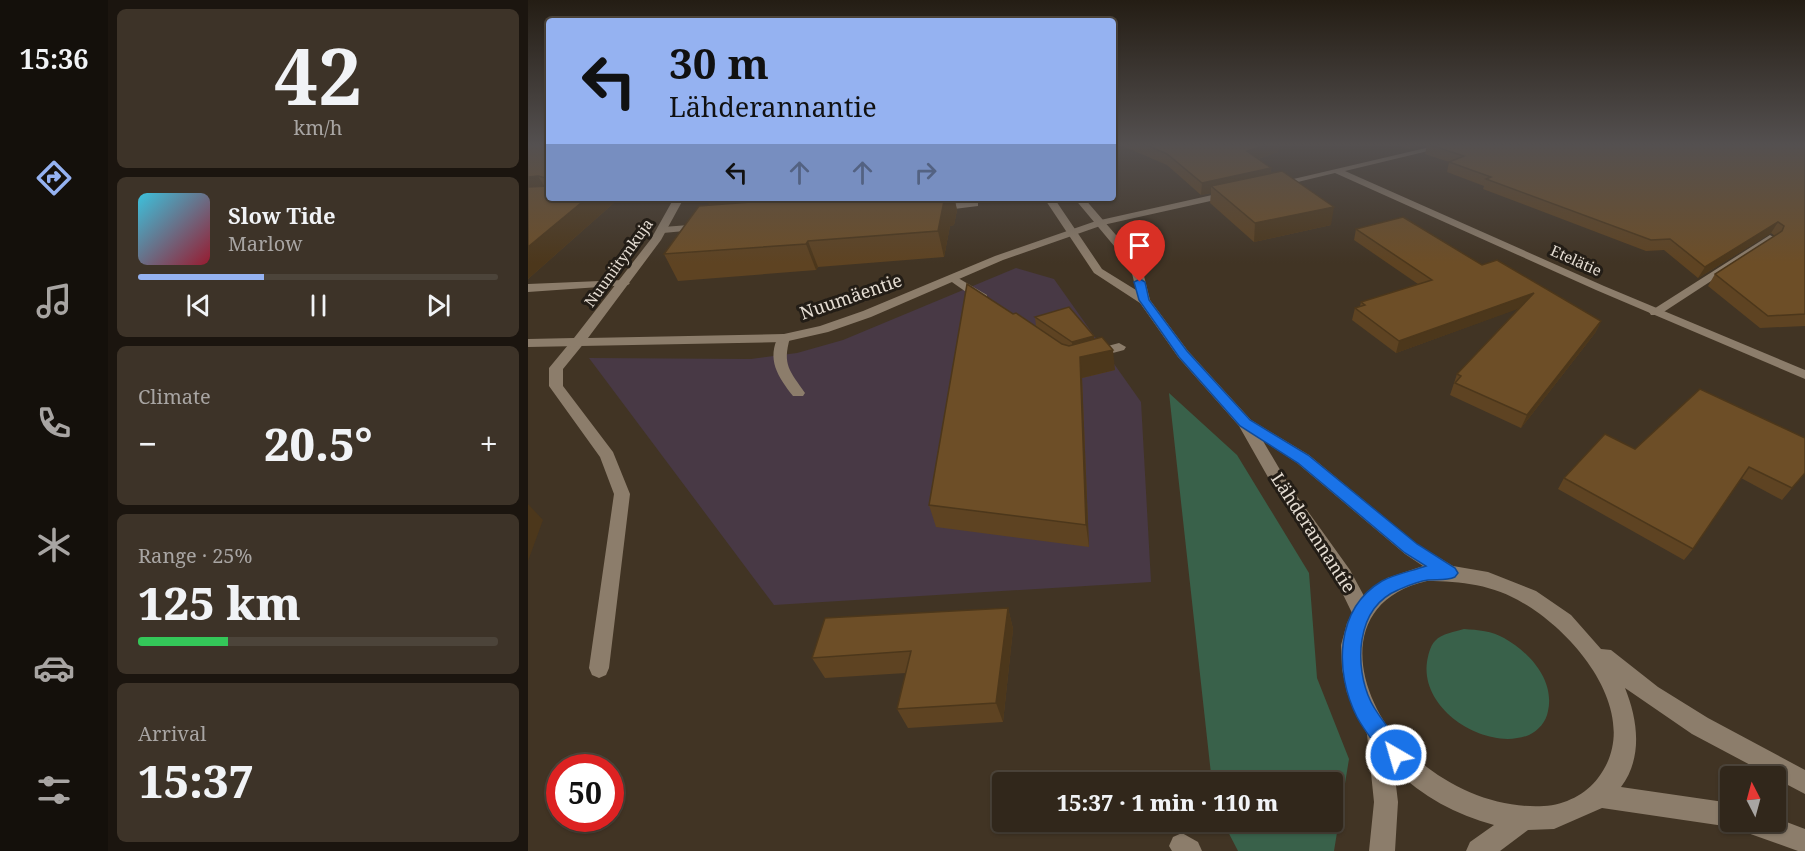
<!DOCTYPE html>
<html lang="en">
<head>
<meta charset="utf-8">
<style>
	:root { --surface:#31271b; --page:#3d3328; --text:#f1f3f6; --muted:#a8a5a3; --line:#4c443a; --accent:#95b2f1 }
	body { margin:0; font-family:"Noto Serif",serif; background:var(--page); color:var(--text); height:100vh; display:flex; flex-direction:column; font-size:22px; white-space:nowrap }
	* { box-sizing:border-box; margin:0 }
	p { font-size:20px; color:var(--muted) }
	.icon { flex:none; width:33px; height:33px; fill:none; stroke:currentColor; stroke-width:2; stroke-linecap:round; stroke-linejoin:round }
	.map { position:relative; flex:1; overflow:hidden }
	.sheet { display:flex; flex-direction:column; gap:9px; padding:9px; background:#1b150f; width:420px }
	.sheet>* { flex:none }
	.guide { position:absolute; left:18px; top:18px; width:570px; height:183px; border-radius:6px; box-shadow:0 2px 4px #0004,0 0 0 2px var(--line); background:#95b2f1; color:#111; overflow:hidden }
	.needle { width:39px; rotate:354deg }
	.controls { position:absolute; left:1192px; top:766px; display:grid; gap:12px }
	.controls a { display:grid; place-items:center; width:66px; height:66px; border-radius:6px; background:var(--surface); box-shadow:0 2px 4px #0004,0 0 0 2px var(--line); font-size:30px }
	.speed { position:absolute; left:18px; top:754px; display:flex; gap:12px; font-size:30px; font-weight:700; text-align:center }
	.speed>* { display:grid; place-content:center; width:78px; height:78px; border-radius:50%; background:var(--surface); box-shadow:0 2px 4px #0004,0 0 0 2px var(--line); line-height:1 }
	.speed .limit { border:9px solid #d22; background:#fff; color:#111 }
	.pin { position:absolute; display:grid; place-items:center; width:51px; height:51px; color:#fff; margin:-62px -26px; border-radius:50% 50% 50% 0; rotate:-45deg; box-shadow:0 0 6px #0007 }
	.pin .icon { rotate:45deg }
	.me { position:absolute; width:66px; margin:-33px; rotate:322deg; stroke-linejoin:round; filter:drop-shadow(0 0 4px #0008) }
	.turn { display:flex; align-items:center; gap:21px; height:126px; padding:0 24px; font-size:27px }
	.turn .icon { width:78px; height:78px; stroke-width:2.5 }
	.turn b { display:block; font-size:42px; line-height:51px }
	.lanes { display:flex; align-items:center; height:57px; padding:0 24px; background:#0003; justify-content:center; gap:30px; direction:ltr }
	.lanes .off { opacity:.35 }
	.big { font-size:45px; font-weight:800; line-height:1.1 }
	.sheet .tile { flex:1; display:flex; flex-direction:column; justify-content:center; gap:9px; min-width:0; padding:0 21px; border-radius:9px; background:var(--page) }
	.sheet .dial { align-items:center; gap:0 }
	.dial b { font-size:78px; line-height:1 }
	.song { display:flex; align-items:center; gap:18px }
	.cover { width:72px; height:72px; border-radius:9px; background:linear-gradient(135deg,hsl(190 70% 55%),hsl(350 70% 35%)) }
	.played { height:6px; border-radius:3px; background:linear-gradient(90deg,var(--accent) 35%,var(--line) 35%) }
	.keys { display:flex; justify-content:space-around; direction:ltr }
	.heat { display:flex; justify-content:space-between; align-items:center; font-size:33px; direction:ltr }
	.charge { height:9px; border-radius:4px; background:linear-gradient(90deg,#34c759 25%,var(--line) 0) }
	.trip { position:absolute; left:464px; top:772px; width:351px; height:60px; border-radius:6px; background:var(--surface); box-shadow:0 2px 4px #0004,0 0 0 2px var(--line); font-weight:800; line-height:60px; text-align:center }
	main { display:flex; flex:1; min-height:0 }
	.tab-bar { display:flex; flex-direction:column; width:108px; justify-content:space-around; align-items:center; background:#14100b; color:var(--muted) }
	.tab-bar .icon { width:42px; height:42px }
	.tab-bar .active { color:var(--accent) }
	.tab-bar b { font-size:27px; color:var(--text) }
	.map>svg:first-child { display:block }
	.education { fill:#483945 }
	.green { fill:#39614a }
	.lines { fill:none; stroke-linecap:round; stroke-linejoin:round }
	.lane { fill:#8c7d6b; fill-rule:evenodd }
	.street { fill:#8c7d6b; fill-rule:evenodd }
	.secondary { fill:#8c7d6b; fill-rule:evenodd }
	.wall { fill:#5e4322 }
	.shaded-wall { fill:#4c371b }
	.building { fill:#6d4e27; stroke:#4c371b; stroke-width:1.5 }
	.route { fill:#1a73e8; stroke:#114b97; stroke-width:1.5 }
	.labels { text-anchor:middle; stroke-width:6; stroke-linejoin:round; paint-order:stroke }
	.far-street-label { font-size:15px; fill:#e5ddd3; stroke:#231d16 }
	.street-label { font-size:18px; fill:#e5ddd3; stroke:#231d16 }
</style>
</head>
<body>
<main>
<nav class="tab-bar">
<b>15:36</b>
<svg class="icon active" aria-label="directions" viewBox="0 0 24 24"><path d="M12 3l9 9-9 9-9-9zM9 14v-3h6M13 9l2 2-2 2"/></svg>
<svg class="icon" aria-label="music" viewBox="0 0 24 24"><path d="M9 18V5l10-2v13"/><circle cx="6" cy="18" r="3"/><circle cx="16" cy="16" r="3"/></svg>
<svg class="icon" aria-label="phone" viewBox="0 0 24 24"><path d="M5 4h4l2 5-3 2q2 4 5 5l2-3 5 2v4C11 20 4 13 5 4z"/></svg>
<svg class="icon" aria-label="climate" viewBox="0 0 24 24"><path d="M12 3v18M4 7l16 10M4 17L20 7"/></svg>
<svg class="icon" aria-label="car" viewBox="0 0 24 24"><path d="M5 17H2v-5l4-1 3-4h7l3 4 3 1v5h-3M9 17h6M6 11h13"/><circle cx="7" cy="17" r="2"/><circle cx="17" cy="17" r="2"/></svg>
<svg class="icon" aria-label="filters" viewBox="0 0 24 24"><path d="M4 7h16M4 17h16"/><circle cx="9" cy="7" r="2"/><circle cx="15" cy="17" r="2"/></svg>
</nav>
<section class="sheet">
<div class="tile dial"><b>42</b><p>km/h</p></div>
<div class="tile">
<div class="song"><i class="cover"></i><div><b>Slow Tide</b><p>Marlow</p></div></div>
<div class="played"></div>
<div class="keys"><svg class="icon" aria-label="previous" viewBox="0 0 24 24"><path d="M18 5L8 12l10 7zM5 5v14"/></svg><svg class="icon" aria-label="pause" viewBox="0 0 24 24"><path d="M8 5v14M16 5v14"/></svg><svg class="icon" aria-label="next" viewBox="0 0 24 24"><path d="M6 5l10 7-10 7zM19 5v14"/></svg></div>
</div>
<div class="tile"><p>Climate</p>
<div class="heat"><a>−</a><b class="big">20.5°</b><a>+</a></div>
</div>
<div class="tile"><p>Range · 25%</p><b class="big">125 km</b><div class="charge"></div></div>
<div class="tile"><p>Arrival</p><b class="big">15:37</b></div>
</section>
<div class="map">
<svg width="1277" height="851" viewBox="0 0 1277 851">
	<rect width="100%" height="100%" fill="#413424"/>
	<!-- education -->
	<path class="education" d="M488 268 526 279 613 402 623 582 246 605 61 358 223 359 269 353 315 340Z"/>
	<!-- green -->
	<g class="green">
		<path d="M641 393 709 455 781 573 789 678 821 759 806 851H710L695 822H804V783H684Z"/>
		<path d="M936 629C950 630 964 631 976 638 1001 652 1027 680 1020 711 1018 722 1011 730 1001 735 959 752 892 711 899 662 900 656 902 646 907 641 914 633 927 632 936 629Z"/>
	</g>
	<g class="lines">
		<!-- lane -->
		<g class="lane">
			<path d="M447 201 450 202V206L410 211 405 208 410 205Z"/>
			<path d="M174 224 179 227 178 229 135 233 130 230 135 227Z"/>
			<path d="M1242 235 1247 238 1246 240 1131 315H1123L1121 312Z"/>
			<path d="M425 275 459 295V301H451L421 280V276Z"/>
			<path d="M96 280 102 283 100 285 0 292V284Z"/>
			<path d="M256 334 262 338C254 365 262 371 277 393L275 396H265C250 377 238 359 251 335Z"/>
			<path d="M50 338 57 342 35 369V386L85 452 102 494 81 668 78 675 71 678 64 675 61 668 86 494 72 457 21 386V368L45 339Z"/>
			<path d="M591 343 598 347 596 350 566 358 559 354 561 351Z"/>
			<path d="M654 833 670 842 674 851H644L641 846 645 837Z"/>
		</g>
		<!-- street -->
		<g class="street">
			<path d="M915 144H929L817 171 1076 286 1277 370V379L1068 290 807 173 749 187 744 184Z"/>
			<path d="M702 191 707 194 705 196 575 225 475 260 343 317 300 332 256 342 0 347V339L46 338 123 239 146 198H156L133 240 60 338 256 334 292 326 335 311 467 256 568 221Z"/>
		</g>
		<!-- secondary -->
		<path class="secondary" d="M516 198H526L574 269 608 290 602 265 546 198H556L613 264 622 300 660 351 723 420 781 455 889 544 925 566 960 572 1008 591 1043 615 1073 649 1083 650 1130 687 1180 718 1277 770V794L1164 734 1097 688C1110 720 1115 758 1093 787L1203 803V822H1248V818L1277 829V851H1270L1214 831 1211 824 1203 827 1074 808 1026 829 1000 830 972 851H938L942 842 966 825C928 815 894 796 866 769L870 802 867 851H841L846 802 839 734 819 693 814 669 813 645 819 623 824 613 808 580 749 493 711 426 650 357 612 303 566 273ZM735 441 769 463 877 554 895 566 859 578 836 596 822 570 761 485ZM899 581C933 581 966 585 995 603 1049 634 1117 717 1070 778 1058 794 1037 805 1016 806 964 809 913 784 877 748 825 694 808 602 899 581Z"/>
	</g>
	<!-- wall -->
	<g class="wall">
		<path d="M0 144H21V198H87L88 201 0 279Z"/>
		<path d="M590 144H751L750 152 730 159 743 168V173L803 225 726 242 682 203 683 193 673 195 639 165Z"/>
		<path d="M866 144H1277V326L1232 328 1180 286 1187 274 1247 236 1243 233 1170 278 1136 250 1118 251 955 189 956 186 919 172 921 162 897 154 899 145 882 149Z"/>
		<path d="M184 198H431V200H427L429 210 426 225 422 226 416 257 290 267 288 270 150 281 136 254 181 205V204Z"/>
		<path d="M828 229 954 265 1073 321 1067 333 993 428 922 395 929 374 991 308 868 353 824 320 827 308 832 306 833 302 890 284 826 240Z"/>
		<path d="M485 314 508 326 507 317 566 336V339L587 370 554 378 561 547 408 527 401 505Z"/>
		<path d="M1172 389 1264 488 1254 500 1213 478 1165 549 1156 560 1030 489 1036 478 1107 449Z"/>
		<path d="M480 608 485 629 475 722 380 728 369 709 378 673 297 678 284 658Z"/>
	</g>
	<!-- shaded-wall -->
	<g class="shaded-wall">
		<path d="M743 144H751L750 152 718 162 719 151Z"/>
		<path d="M883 144H905H899V145L882 149Z"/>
		<path d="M743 168 742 180 683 186V193L673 195 674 183Z"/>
		<path d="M10 176 21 194 0 196V177Z"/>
		<path d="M59 198H87L88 201 0 279V247Z"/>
		<path d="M422 198H426L429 210 426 225 422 226 416 257 410 231 416 201Z"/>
		<path d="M806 207 803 225 726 242 727 223Z"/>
		<path d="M1250 222 1243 233 1170 278 1177 267Z"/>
		<path d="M280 241 290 267 288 270 278 244Z"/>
		<path d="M1006 293 1001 305 868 353 871 341Z"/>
		<path d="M1073 321 1067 333 993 428 999 415Z"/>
		<path d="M566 336 567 347 545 353 544 342Z"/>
		<path d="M585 350 587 370 554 378 561 547 558 525 552 357Z"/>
		<path d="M0 504 15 520 0 561Z"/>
		<path d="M480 608 485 629 475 722 468 703Z"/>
	</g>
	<!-- building -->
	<g class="building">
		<path d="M0 144H21V175L18 178 10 176 0 177Z"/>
		<path d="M616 144H743L719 151 743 168 674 183 639 154Z"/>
		<path d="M899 144H1277V314L1240 316 1187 274 1254 231 1256 226 1250 222 1177 267 1142 239 1123 240 958 179 963 177 921 162 936 156Z"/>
		<path d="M754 171 806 207 727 223 683 186Z"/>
		<path d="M21 186V198H59L0 247V187Z"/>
		<path d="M184 198H255L181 204Z"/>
		<path d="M274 198H422L421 201H416L410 231 280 241 278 244 136 254 171 206Z"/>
		<path d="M875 217 954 265 969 260 1073 321 999 415 927 383 933 376 929 374 1006 293 871 341 827 308 837 305 833 302 904 280 828 229Z"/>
		<path d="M439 284 485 314 488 313 534 344 541 346 574 337 585 350 552 357 558 525 401 505Z"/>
		<path d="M541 307 566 336 544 342 507 317Z"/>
		<path d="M1172 389 1277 438V473L1264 488 1221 467 1165 549 1036 478 1077 434 1107 449Z"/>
		<path d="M480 608 468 703 369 709 383 651 284 658 297 618Z"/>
	</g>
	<!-- sky -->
	<linearGradient id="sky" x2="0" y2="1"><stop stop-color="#241d14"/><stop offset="0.55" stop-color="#545050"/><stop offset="1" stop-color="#545050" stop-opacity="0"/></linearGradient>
	<rect width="1277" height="263" fill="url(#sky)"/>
	<!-- route -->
	<path class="route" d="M612 279 617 282 621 300 659 351 722 420 780 455 889 544 927 568 930 573 927 577C918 581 909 579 900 580 890 581 879 586 870 590 827 608 826 667 843 702 851 718 865 733 875 747L878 755 875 762 868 765 860 762C850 747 837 732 829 717 806 672 807 609 854 581 867 574 884 571 898 566L877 553 770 463 712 426 651 357 611 300 606 282Z"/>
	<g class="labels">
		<!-- far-street labels -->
		<g class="far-street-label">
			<text transform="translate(1048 261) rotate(24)" y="5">Etelätie</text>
			<text transform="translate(91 263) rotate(-54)" y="5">Nuuniitynkuja</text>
		</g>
		<!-- street labels -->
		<g class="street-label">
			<text transform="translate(323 297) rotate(-19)" y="6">Nuumäentie</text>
			<text transform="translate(785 533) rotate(57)" y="6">Lähderannantie</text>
		</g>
	</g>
</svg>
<div class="controls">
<a><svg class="needle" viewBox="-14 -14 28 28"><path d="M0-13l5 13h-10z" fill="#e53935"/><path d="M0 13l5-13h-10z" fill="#a8a5a3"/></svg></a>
</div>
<div class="speed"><div class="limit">50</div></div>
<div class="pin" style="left:612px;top:282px;background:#d93025"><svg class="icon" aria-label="arrive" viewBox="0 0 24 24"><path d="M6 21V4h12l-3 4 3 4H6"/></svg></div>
<svg class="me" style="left:868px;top:755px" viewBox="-20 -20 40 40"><circle r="17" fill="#1a73e8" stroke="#fff" stroke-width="3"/><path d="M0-11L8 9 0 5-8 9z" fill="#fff"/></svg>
<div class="trip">15:37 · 1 min · 110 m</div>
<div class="guide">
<div class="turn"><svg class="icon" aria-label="left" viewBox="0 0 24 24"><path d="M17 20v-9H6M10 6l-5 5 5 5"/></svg><div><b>30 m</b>Lähderannantie</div></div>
<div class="lanes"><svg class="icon" aria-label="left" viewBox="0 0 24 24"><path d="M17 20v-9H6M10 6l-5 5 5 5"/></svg><svg class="icon off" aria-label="ahead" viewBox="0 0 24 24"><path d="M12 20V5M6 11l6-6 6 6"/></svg><svg class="icon off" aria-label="ahead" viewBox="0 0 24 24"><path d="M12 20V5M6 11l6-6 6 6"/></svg><svg class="icon off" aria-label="right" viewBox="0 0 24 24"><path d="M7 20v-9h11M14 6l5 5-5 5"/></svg></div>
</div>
</div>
</main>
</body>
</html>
